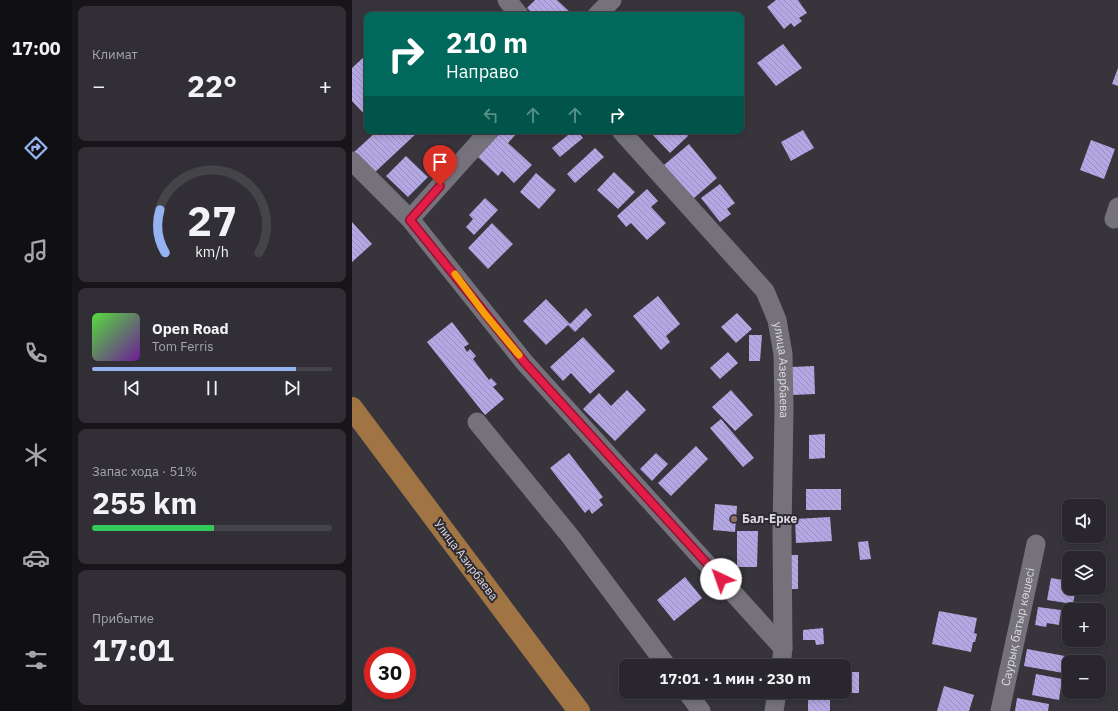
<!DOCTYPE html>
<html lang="ru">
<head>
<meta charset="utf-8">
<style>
	:root { --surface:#29272d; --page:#312f35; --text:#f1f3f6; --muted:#a5a5aa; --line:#454449; --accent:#95b2f1 }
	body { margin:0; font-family:"IBM Plex Sans",sans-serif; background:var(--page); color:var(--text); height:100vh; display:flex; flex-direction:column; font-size:15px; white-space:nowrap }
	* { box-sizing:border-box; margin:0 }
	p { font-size:13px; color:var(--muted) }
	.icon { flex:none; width:22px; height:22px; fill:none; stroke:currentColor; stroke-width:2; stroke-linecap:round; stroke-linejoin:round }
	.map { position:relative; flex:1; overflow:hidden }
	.sheet { display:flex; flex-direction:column; gap:6px; padding:6px; background:#171519; width:280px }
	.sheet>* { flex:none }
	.guide { position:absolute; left:12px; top:12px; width:380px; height:122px; border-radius:8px; box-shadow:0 2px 6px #0003,0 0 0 1px var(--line); background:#00695c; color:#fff; overflow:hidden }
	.fabs { position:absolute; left:710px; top:499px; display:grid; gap:8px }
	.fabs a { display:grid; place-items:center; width:44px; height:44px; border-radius:8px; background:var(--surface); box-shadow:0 2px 6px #0003,0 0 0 1px var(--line); font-size:20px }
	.speed { position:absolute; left:12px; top:647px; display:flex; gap:8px; font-size:20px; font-weight:700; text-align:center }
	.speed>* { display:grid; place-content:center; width:52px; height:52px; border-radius:50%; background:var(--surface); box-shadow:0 2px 6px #0003,0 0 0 1px var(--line); line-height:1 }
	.speed .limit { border:6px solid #d22; background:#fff; color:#111 }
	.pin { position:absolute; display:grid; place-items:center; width:34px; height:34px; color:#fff; margin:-41px -17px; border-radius:50% 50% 50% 0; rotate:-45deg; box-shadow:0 0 4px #0007 }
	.pin .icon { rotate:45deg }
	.me { position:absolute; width:44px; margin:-22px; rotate:318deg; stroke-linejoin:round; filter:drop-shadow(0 0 3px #0008) }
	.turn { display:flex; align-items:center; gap:14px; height:84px; padding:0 16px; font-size:18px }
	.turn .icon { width:52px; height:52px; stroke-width:2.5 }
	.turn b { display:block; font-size:28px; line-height:34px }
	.lanes { display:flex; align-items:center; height:38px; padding:0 16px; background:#0003; justify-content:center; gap:20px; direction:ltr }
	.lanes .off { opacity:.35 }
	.big { font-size:30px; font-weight:700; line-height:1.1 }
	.sheet .widget { flex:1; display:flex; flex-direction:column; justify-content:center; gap:6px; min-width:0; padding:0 14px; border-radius:8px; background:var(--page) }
	.sheet .dial { align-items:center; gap:0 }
	.dial svg { height:104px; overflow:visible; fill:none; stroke:var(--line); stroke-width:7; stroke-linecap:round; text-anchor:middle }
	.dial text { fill:var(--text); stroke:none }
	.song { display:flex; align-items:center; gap:12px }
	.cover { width:48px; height:48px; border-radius:6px; background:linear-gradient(135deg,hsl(110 70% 55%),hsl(280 70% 35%)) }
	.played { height:4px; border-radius:2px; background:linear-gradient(90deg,var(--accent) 85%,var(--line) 85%) }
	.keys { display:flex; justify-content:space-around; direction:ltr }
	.heat { display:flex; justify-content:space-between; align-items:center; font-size:22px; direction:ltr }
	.charge { height:6px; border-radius:3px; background:linear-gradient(90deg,#34c759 51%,var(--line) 0) }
	.trip { position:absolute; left:267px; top:659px; width:232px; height:40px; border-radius:8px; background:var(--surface); box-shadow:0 2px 6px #0003,0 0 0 1px var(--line); font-weight:700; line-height:40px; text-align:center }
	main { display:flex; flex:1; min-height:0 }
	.dock { display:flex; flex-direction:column; width:72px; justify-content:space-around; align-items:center; background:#101012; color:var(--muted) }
	.dock .icon { width:28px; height:28px }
	.dock .current { color:var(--accent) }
	.dock b { font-size:18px; color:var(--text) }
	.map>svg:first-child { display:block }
	.building { fill:url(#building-back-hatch) }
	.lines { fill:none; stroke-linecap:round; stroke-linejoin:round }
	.minor { stroke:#75727b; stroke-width:19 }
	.major { stroke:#a07443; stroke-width:22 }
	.route-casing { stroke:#92132f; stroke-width:10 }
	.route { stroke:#e11d48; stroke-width:7 }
	.slow { stroke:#f59e0b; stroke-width:7 }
	.education-dot { fill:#8d6e63; stroke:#2d2a32; stroke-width:1.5 }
	.labels { text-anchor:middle; stroke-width:4; stroke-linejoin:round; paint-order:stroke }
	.street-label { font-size:12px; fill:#dcdae0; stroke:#2d2a32 }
	.poi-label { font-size:12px; font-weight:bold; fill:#dcdae0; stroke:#2d2a32; text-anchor:start }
</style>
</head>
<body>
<main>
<nav class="dock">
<b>17:00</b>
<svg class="icon current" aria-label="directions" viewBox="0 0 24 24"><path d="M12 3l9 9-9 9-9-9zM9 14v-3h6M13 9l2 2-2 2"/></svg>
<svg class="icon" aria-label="music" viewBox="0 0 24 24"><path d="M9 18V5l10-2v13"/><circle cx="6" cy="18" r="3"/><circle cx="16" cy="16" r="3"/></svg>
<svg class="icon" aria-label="phone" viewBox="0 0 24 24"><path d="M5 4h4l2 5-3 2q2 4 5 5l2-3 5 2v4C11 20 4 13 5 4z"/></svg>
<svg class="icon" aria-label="climate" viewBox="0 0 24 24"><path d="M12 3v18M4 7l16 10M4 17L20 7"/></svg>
<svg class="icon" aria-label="car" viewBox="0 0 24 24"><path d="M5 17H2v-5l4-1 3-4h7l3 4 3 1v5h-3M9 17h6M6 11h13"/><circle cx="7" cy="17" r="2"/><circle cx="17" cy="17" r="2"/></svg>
<svg class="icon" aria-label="filters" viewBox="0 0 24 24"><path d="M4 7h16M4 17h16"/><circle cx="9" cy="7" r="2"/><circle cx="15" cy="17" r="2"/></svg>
</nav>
<section class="sheet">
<div class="widget"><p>Климат</p>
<div class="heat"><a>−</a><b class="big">22°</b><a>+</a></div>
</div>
<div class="widget dial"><svg viewBox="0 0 100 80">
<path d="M14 69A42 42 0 1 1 86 69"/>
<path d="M14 69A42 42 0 0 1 10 36" stroke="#95b2f1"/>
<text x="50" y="56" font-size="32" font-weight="700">27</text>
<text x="50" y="72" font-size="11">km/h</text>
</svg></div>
<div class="widget">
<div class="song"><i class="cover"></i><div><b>Open Road</b><p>Tom Ferris</p></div></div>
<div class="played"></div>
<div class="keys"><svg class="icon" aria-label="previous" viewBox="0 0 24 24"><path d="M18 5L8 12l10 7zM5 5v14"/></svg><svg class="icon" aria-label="pause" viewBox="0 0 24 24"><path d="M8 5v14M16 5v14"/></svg><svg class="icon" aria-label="next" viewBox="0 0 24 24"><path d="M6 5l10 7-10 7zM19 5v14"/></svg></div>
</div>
<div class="widget"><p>Запас хода · 51%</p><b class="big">255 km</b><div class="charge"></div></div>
<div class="widget"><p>Прибытие</p><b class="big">17:01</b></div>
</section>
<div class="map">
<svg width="766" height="711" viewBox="0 0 766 711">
	<defs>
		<pattern id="building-back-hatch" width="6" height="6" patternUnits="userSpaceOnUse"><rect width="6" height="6" fill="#b4a8e4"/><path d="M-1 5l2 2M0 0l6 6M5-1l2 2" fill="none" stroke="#988ebc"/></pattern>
	</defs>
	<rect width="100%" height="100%" fill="#37343c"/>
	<!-- building -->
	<g class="building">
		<path d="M183 0H205L221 15H182L175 8Z"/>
		<path d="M424 0H446L455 13 447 18 450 21 442 27 439 23 432 29 415 7Z"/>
		<path d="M431 44 450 68 424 86 405 63Z"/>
		<path d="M15 54V77L13 79 15 82V117L0 101V68Z"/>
		<path d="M766 68V86L760 84Z"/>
		<path d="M451 130 462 148 439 161 429 142Z"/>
		<path d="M25 131H67L20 175 0 154Z"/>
		<path d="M150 131H167L156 143 180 165 162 183 150 171 146 176 126 157Z"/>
		<path d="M221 131H225L231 138 208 157 200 148Z"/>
		<path d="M305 131H332L336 136 318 153 301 135Z"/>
		<path d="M739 140 763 149 752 179 728 170Z"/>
		<path d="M337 144 365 178 341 199 312 165Z"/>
		<path d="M243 148 252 157 223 183 215 174Z"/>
		<path d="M54 156 76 177 56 197 34 176Z"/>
		<path d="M262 172 283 192 266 209 245 190Z"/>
		<path d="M184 173 204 190 187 209 168 192Z"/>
		<path d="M368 184 383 203 375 209 379 214 368 222 349 198Z"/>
		<path d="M295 189 306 201 299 207 314 223 295 240 279 223 274 227 265 216Z"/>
		<path d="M133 198 146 210 122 235 114 227 121 219 117 215Z"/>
		<path d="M0 222 20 244 0 262Z"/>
		<path d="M140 223 161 244 136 269 116 248Z"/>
		<path d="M306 296 328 324 314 336 318 342 309 350 281 316Z"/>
		<path d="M194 299 218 324 234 308 240 315 223 332 216 325 194 345 171 321Z"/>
		<path d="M385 313 400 329 384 343 369 327Z"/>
		<path d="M100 322 117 344 112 347 115 352 118 349 124 356 121 359 137 380 139 378 145 384 141 387 152 399 133 415 75 342Z"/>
		<path d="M397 335H410L408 361H397Z"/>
		<path d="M231 337 263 371 238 394 219 373 211 381 198 367Z"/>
		<path d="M376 352 386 363 368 379 358 368Z"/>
		<path d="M462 366 463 394 440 395 439 367Z"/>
		<path d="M275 390 294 410 263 441 231 409 247 393 259 406Z"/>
		<path d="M379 390 401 415 383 431 360 407Z"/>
		<path d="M369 419 402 458 391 467 358 428Z"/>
		<path d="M473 434V458L457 459V435Z"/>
		<path d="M344 446 356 459 319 496 306 483Z"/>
		<path d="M217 453 251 497 247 500 251 505 240 514 237 509 233 513 198 468Z"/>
		<path d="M304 453 316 464 300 481 288 469Z"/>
		<rect x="454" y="489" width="35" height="21"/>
		<path d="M363 504 385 506 383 532 361 530Z"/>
		<path d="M478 517 480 541 444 543 443 519Z"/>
		<path d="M385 531H406L405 567H385Z"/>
		<path d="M516 541 519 559 508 560 506 542Z"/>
		<rect x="435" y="555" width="11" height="34"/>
		<path d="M712 575 717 576V588H724L721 604 695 600 699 578 711 580Z"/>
		<path d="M333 577 350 598 322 621 305 600Z"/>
		<path d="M686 607 709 610 707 625 695 623 694 627 683 625Z"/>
		<path d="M587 611 625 618 622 633 625 634 623 642H621L619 652 580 644Z"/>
		<path d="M471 628 472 644 464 645 463 640H451V630Z"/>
		<path d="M675 649 740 661V662H717V674L672 666Z"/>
		<path d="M374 658 380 666H361Z"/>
		<rect x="492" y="672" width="15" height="21"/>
		<path d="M684 674 710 679 707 700 680 695Z"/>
		<path d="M592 686 622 695 617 711H585Z"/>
		<path d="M665 698 697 704 696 711H663Z"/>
		<rect x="456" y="700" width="22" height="11"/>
	</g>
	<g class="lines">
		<!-- minor -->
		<g class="minor">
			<path d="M155 0 167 15"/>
			<path d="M245 15 260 0"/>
			<path id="s1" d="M269 131 413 291 425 320 431 354 432 409 430 532 431 648 429 666"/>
			<path d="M0 161 58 219 173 363 431 648"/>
			<path d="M58 219 137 131"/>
			<path d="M762 219 766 207"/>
			<path d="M125 422 218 536 315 666"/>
			<path d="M335 692 349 711"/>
			<path d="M422 711 425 692"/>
			<path id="s2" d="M648 711 684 544"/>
		</g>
		<!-- major -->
		<path class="major" d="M0 408 227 711"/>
	</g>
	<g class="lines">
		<defs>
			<path id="route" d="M88 186 58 220 173 363 369 579"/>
		</defs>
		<!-- route casing -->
		<use href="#route" class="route-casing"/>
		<!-- route -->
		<use href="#route" class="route"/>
		<!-- slow -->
		<path class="slow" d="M103 274 132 313 167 355"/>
	</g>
	<!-- markers -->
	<circle class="education-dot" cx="382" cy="519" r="4"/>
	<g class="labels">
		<!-- street labels -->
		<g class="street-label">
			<text dy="4" stroke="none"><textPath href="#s1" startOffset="297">улица Азербаева</textPath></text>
			<text transform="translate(114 560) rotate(53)" y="4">Улица Азирбаева</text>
			<text dy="4" stroke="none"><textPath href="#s2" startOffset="86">Саурық батыр көшесі</textPath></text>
		</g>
		<!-- poi labels -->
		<g class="poi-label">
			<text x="390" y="523">Бал-Ерке</text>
		</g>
	</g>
</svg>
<div class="fabs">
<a><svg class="icon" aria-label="sound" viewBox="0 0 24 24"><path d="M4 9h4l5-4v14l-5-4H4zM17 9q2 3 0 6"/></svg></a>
<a><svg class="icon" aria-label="layers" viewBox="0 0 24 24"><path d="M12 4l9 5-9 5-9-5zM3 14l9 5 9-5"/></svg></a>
<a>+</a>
<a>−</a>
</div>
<div class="speed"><div class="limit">30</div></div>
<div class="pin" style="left:88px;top:186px;background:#d93025"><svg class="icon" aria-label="arrive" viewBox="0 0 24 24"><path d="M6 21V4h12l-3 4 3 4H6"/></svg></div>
<svg class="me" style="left:369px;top:579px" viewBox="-20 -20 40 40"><circle r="19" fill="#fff"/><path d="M0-13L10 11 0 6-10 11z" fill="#e11d48"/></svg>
<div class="trip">17:01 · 1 мин · 230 m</div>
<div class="guide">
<div class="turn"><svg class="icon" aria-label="right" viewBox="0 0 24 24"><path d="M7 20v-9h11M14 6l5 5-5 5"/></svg><div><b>210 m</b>Направо</div></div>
<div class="lanes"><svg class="icon off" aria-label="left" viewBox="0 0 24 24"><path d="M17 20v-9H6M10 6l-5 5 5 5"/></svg><svg class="icon off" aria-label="ahead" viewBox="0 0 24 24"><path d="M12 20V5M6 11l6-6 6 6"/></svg><svg class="icon off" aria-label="ahead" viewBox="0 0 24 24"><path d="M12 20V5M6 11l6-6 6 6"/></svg><svg class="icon" aria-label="right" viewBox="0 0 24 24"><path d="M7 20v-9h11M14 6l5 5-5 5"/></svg></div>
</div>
</div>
</main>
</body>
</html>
